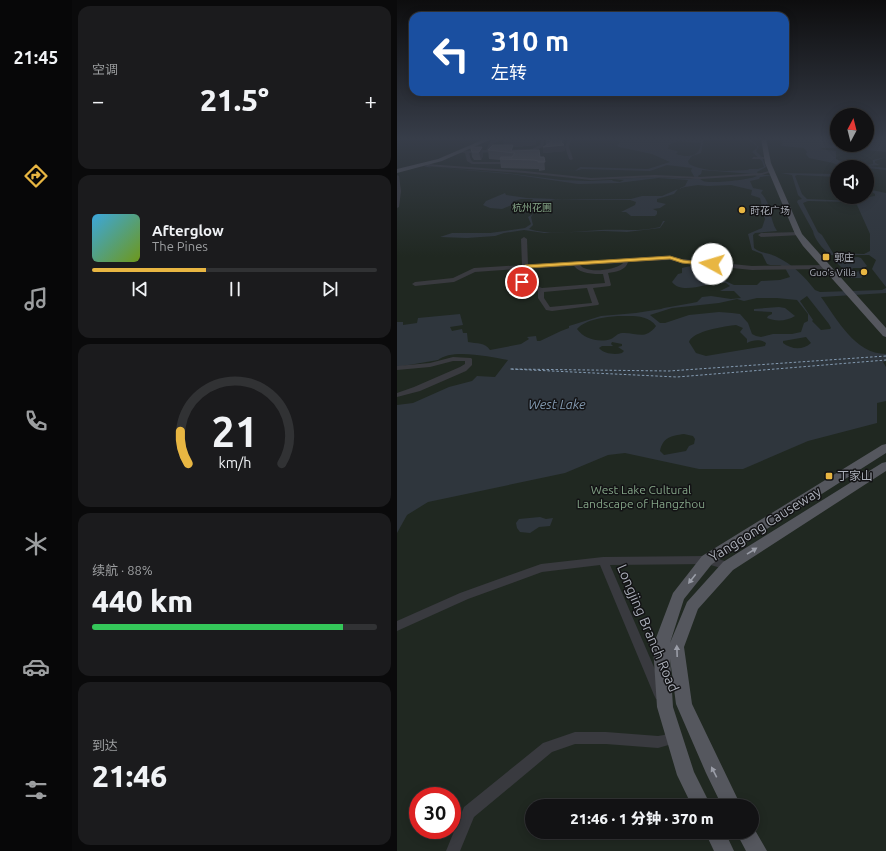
<!DOCTYPE html>
<html lang="zh">
<head>
<meta charset="utf-8">
<style>
	:root { --surface:#121214; --page:#1b1b1d; --text:#f1f3f6; --muted:#9c9ea0; --line:#313234; --accent:#e8b642 }
	body { margin:0; font-family:Ubuntu,"Noto Sans SC",sans-serif; background:var(--page); color:var(--text); height:100vh; display:flex; flex-direction:column; font-size:15px; white-space:nowrap }
	* { box-sizing:border-box; margin:0 }
	p { font-size:13px; color:var(--muted) }
	.icon { flex:none; width:22px; height:22px; fill:none; stroke:currentColor; stroke-width:2; stroke-linecap:round; stroke-linejoin:round }
	.map { position:relative; flex:1; overflow:hidden }
	.details { display:flex; flex-direction:column; gap:6px; padding:6px; background:#0a0a0b; width:325px }
	.details>* { flex:none }
	.guide { position:absolute; left:12px; top:12px; width:380px; height:84px; border-radius:12px; box-shadow:0 2px 10px #0003,0 0 0 1px var(--line); background:#1a4fa0; color:#fff; overflow:hidden }
	.needle { width:26px; rotate:7deg }
	.controls { position:absolute; left:433px; top:108px; display:grid; gap:8px }
	.controls a { display:grid; place-items:center; width:44px; height:44px; border-radius:50%; background:var(--surface); box-shadow:0 2px 10px #0003,0 0 0 1px var(--line); font-size:20px }
	.speed { position:absolute; left:12px; top:787px; display:flex; gap:8px; font-size:20px; font-weight:700; text-align:center }
	.speed>* { display:grid; place-content:center; width:52px; height:52px; border-radius:50%; background:var(--surface); box-shadow:0 2px 10px #0003,0 0 0 1px var(--line); line-height:1 }
	.speed .limit { border:6px solid #d22; background:#fff; color:#111 }
	.pin { position:absolute; display:grid; place-items:center; width:34px; height:34px; color:#fff; margin:-17px; border:2px solid #fff; border-radius:50%; box-shadow:0 1px 4px #0007 }
	.me { position:absolute; width:44px; margin:-22px; rotate:276deg; stroke-linejoin:round; filter:drop-shadow(0 0 3px #0008) }
	.turn { display:flex; align-items:center; gap:14px; height:84px; padding:0 16px; font-size:18px }
	.turn .icon { width:52px; height:52px; stroke-width:2.5 }
	.turn b { display:block; font-size:28px; line-height:34px }
	.big { font-size:30px; font-weight:800; line-height:1.1 }
	.details .widget { flex:1; display:flex; flex-direction:column; justify-content:center; gap:6px; min-width:0; padding:0 14px; border-radius:12px; background:var(--page) }
	.details .dial { align-items:center; gap:0 }
	.dial svg { height:104px; overflow:visible; fill:none; stroke:var(--line); stroke-width:7; stroke-linecap:round; text-anchor:middle }
	.dial text { fill:var(--text); stroke:none }
	.song { display:flex; align-items:center; gap:12px }
	.cover { width:48px; height:48px; border-radius:6px; background:linear-gradient(135deg,hsl(200 70% 55%),hsl(80 70% 35%)) }
	.played { height:4px; border-radius:2px; background:linear-gradient(90deg,var(--accent) 40%,var(--line) 40%) }
	.keys { display:flex; justify-content:space-around; direction:ltr }
	.heat { display:flex; justify-content:space-between; align-items:center; font-size:22px; direction:ltr }
	.charge { height:6px; border-radius:3px; background:linear-gradient(90deg,#34c759 88%,var(--line) 0) }
	.trip { position:absolute; left:128px; top:799px; width:234px; height:40px; border-radius:20px; background:var(--surface); box-shadow:0 2px 10px #0003,0 0 0 1px var(--line); font-weight:800; line-height:40px; text-align:center }
	main { display:flex; flex:1; min-height:0 }
	.tab-bar { display:flex; flex-direction:column; width:72px; justify-content:space-around; align-items:center; background:#070708; color:var(--muted) }
	.tab-bar .icon { width:28px; height:28px }
	.tab-bar .active { color:var(--accent) }
	.tab-bar b { font-size:18px; color:var(--text) }
	.map>svg:first-child { display:block }
	.green { fill:#202821; fill-rule:evenodd }
	.water { fill:#2f363d; fill-rule:evenodd }
	.lines { fill:none; stroke-linecap:round; stroke-linejoin:round }
	.stream { stroke:#2f363d; stroke-width:1 }
	.ferry { stroke:#849bb2; stroke-width:1; stroke-dasharray:2.5 2; stroke-linecap:butt }
	.minor { fill:#393a3f; fill-rule:evenodd }
	.major { fill:#55575e; fill-rule:evenodd }
	.wall { fill:#494b4f }
	.shaded-wall { fill:#313235 }
	.building { fill:#54555a; stroke:#626369 }
	.oneway { fill:#9a9da7 }
	.route { fill:#e8b642; stroke:#97762b }
	.poi-dot { fill:#e8b642; stroke:#131315; stroke-width:1.5 }
	.labels { text-anchor:middle; stroke-width:3; stroke-linejoin:round; paint-order:stroke }
	.far-park-label { font-size:10px; fill:#83a386; stroke:#131315 }
	.far-poi-label { font-size:10px; fill:#abafb9; stroke:#131315; text-anchor:start }
	.poi-label { font-size:12px; fill:#abafb9; stroke:#131315; text-anchor:start }
	.park-label { font-size:12px; fill:#83a386; stroke:#131315 }
	.water-label { font-size:13px; font-style:italic; fill:#849bb2; stroke:#131315 }
	.near-street-label { font-size:14px; fill:#abafb9; stroke:#131315 }
</style>
</head>
<body>
<main>
<nav class="tab-bar">
<b>21:45</b>
<svg class="icon active" aria-label="directions" viewBox="0 0 24 24"><path d="M12 3l9 9-9 9-9-9zM9 14v-3h6M13 9l2 2-2 2"/></svg>
<svg class="icon" aria-label="music" viewBox="0 0 24 24"><path d="M9 18V5l10-2v13"/><circle cx="6" cy="18" r="3"/><circle cx="16" cy="16" r="3"/></svg>
<svg class="icon" aria-label="phone" viewBox="0 0 24 24"><path d="M5 4h4l2 5-3 2q2 4 5 5l2-3 5 2v4C11 20 4 13 5 4z"/></svg>
<svg class="icon" aria-label="climate" viewBox="0 0 24 24"><path d="M12 3v18M4 7l16 10M4 17L20 7"/></svg>
<svg class="icon" aria-label="car" viewBox="0 0 24 24"><path d="M5 17H2v-5l4-1 3-4h7l3 4 3 1v5h-3M9 17h6M6 11h13"/><circle cx="7" cy="17" r="2"/><circle cx="17" cy="17" r="2"/></svg>
<svg class="icon" aria-label="filters" viewBox="0 0 24 24"><path d="M4 7h16M4 17h16"/><circle cx="9" cy="7" r="2"/><circle cx="15" cy="17" r="2"/></svg>
</nav>
<section class="details">
<div class="widget"><p>空调</p>
<div class="heat"><a>−</a><b class="big">21.5°</b><a>+</a></div>
</div>
<div class="widget">
<div class="song"><i class="cover"></i><div><b>Afterglow</b><p>The Pines</p></div></div>
<div class="played"></div>
<div class="keys"><svg class="icon" aria-label="previous" viewBox="0 0 24 24"><path d="M18 5L8 12l10 7zM5 5v14"/></svg><svg class="icon" aria-label="pause" viewBox="0 0 24 24"><path d="M8 5v14M16 5v14"/></svg><svg class="icon" aria-label="next" viewBox="0 0 24 24"><path d="M6 5l10 7-10 7zM19 5v14"/></svg></div>
</div>
<div class="widget dial"><svg viewBox="0 0 100 80">
<path d="M14 69A42 42 0 1 1 86 69"/>
<path d="M14 69A42 42 0 0 1 8 44" stroke="#e8b642"/>
<text x="50" y="56" font-size="32" font-weight="700">21</text>
<text x="50" y="72" font-size="11">km/h</text>
</svg></div>
<div class="widget"><p>续航 · 88%</p><b class="big">440 km</b><div class="charge"></div></div>
<div class="widget"><p>到达</p><b class="big">21:46</b></div>
</section>
<div class="map">
<svg width="489" height="851" viewBox="0 0 489 851">
	<rect width="100%" height="100%" fill="#18181a"/>
	<!-- green -->
	<path class="green" d="M0 138H440V145H470V138H489V851H0ZM440 167H470V197H440ZM21 796H55V830H21ZM135 806H355V832H135Z"/>
	<!-- water -->
	<g class="water">
		<path d="M223 138H259L258 140H275L279 138H355V140L362 147 359 151 365 157 369 167 360 172 362 175H376L363 177 362 179 353 181 356 188 366 190 364 193C375 204 372 219 380 231L358 233 356 235 357 248C365 254 373 253 380 257 395 264 408 277 418 290L423 292 485 290 489 288V293L424 297C440 319 458 354 489 354V361L486 362 489 367V401L480 403V423L411 441 346 469H302L228 453 211 455 168 473 31 502 10 515 0 533V405L16 403 52 387 75 381 80 376 98 377 111 360C94 357 55 348 41 360L0 367V322H6V325L20 323 21 318 63 314 66 325 53 327 55 331 65 329 66 333H70L71 342C80 344 88 342 93 350L124 344 132 339 130 337 139 336 140 341H143L164 331 172 328V326L204 316 239 313 264 309 267 308 295 303 300 302 305 297 314 296 334 299 344 298 337 291H323L333 286 329 283C314 281 285 296 275 282L281 274 285 273V268C296 265 322 263 330 273L325 276 324 279 337 285H360L364 281 383 280 393 277 388 268 383 265H373L370 264 365 254 355 250 351 234 365 228 368 219 363 198 354 195 355 190 334 185 311 186 301 185 288 187 281 189 277 194 260 199V202L269 204 263 208 256 209 260 211V214L258 216H234L229 212H224L238 205 239 202 233 200 160 199 155 200 148 205 152 209 132 213 131 210 132 207 123 205 132 204 136 199H124L117 201 115 205 105 209 93 208 86 205 89 201 108 193 109 195 130 198 186 200 234 199 245 196H265L288 186 291 180 261 178 221 183 181 184 114 174 31 167 110 173 164 180 191 181 215 180 216 181 223 182 227 180 217 179 257 177 294 179 298 178 294 171 295 168 270 165 253 171 185 169 178 171 183 167 251 169 273 162 255 154 222 147 220 145 223 142 221 140ZM316 138 350 139 360 146V148L355 152 365 161 367 167 361 169H352L351 170C332 171 310 173 292 164L291 161 295 156 304 153 306 143V140ZM281 141 304 143C303 157 291 158 279 154L281 152 280 151 271 149 272 145ZM305 170 356 174 360 176C352 180 313 184 306 181 303 179 303 179 301 176L304 174ZM410 296 432 324 434 328 433 329 424 330 415 321 416 320 403 301ZM360 298H380L400 300 411 314V321L407 323 404 332 395 334H376L364 337 359 336 355 334 351 323 343 314 335 313 322 312 292 315 268 323H263L253 315 275 308 322 303 340 299 347 301ZM221 316C234 316 251 314 259 326 248 341 239 332 225 333 221 333 218 337 214 339 202 343 187 339 180 329 189 319 208 317 221 316ZM339 325 346 328 343 332 350 339V343C356 340 363 339 369 343L368 346 309 356 299 353 292 342C295 331 329 326 339 325ZM409 337 414 343C405 351 394 349 386 343V341ZM215 342 225 344V346L221 347 227 351 225 353C218 355 207 354 202 348L205 346H216L214 344ZM287 434 296 436 298 439 297 444 292 446 289 451 267 455 263 451C266 437 274 436 287 434Z"/>
		<path d="M380 138H440V141H434L432 143 434 144 432 145H441L445 148H426L422 149 439 151V159L454 167 476 164V160L489 157 478 161V163L483 165 471 166 489 168V170L470 168V167H444L436 163 412 158 409 154 410 152 407 148 384 146 386 142Z"/>
		<path d="M470 138 489 139V152L458 149 449 145H470Z"/>
		<path d="M384 173 440 174V177L400 175 398 176 405 194 410 199 459 201 464 198 478 196V194L470 189 489 193V287L475 269 479 260 472 255H433C426 249 417 239 416 231L400 202 401 200 405 199 401 195 395 175ZM411 201 451 202 460 205 473 234V251L467 254 436 253 425 235 421 232 406 203Z"/>
		<path d="M136 214 134 217 136 225 132 229C154 236 181 231 203 230 224 229 242 232 263 227L266 221H268L263 228 230 232 206 231 147 233 127 230 107 233 98 236 70 238 43 237 55 233H93L128 228 134 224 131 217Z"/>
		<path d="M461 257 464 258 470 266 467 268H455L459 272 463 271 467 275 464 278H454L450 273H455L456 271 446 269 438 261 437 259Z"/>
		<path d="M382 307 388 308 398 316C390 321 379 322 370 318L371 316 375 314V312L357 311V309Z"/>
		<path d="M143 517 149 519 156 518 153 526 142 527 133 533 123 532 120 528 119 523 122 519Z"/>
	</g>
	<g class="lines">
		<!-- stream -->
		<path class="stream" d="M28 166 33 167"/>
		<!-- ferry -->
		<path class="ferry" d="M489 356 272 371 113 369 280 377 489 360"/>
		<!-- minor -->
		<g class="minor">
			<path d="M105 138H111L97 143 93 150 135 149 143 145 144 138H148L146 147 136 151 72 153 74 160 76 162H115L114 164H75L70 161 68 153 59 152 61 151 89 150 94 141Z"/>
			<path d="M171 138H177L174 140 172 147 176 159 174 160 172 159 168 147Z"/>
			<path d="M356 157H370L372 158 370 159H355Z"/>
			<path d="M30 164 128 171 194 178 258 175 303 177 365 173 375 170 377 171 365 175 303 179 258 177 194 180 128 173 29 166Z"/>
			<path d="M0 175 2 176 4 191 2 207 0 208Z"/>
			<path d="M402 232 405 234 404 235 364 237 361 235 364 233Z"/>
			<path d="M127 237 130 239 131 265 273 256 285 259 355 266 430 265 433 267 430 269 355 270 285 263 273 260 231 262C229 270 219 272 211 273L214 285 213 286 196 288 202 304 201 305 155 311 149 310 141 298V291L127 285 117 278 116 277 122 269 78 272 57 282 18 286 15 284 18 282 56 278 77 268 125 265 124 239ZM226 263 225 264C217 270 190 274 183 265ZM177 266C184 274 196 274 206 274L208 283 145 288 131 283 122 277 129 269ZM190 288 195 303 153 307 147 298V292Z"/>
			<path d="M56 357 74 358 75 359V365L69 371 23 391 0 397V393L17 387 63 367 68 364V361H56L33 367 0 370V366L33 363Z"/>
			<path d="M310 556 335 563 336 566 335 569 331 570 310 564 213 565 269 695 267 699 263 700 259 699 257 695 203 565 145 572 71 599 0 631V621L63 593 144 564 206 557Z"/>
			<path d="M277 729 281 731 283 735 281 739 275 744 261 748 209 744H178L155 752 77 817 63 851H49L67 807 146 743 178 732H209L261 736 267 735Z"/>
		</g>
		<!-- major -->
		<g class="major">
			<path d="M90 138H97L45 161 0 173V169L41 159Z"/>
			<path d="M364 138H369L374 163 405 234 489 328V337L486 336 406 246 398 234 368 163Z"/>
			<path d="M489 444V453L315 564 287 599 273 643 290 602 326 562 485 463 489 462V471L336 570 301 609 287 647 295 704 344 806H325L309 773 279 704 273 659 276 707 297 772 314 806H295L280 775 260 707 256 646 276 593 305 556 485 445Z"/>
			<path d="M355 825 370 851H349L339 832H355Z"/>
			<path d="M308 832H328L337 851H317Z"/>
		</g>
	</g>
	<!-- wall -->
	<g class="wall">
		<path d="M107 138H139V145L116 147V151L143 157H147L148 170 142 171V169H138L104 168 103 160 92 159 91 150 107 145Z"/>
		<path d="M166 138 168 151 146 153V147L150 145H149L148 139Z"/>
		<path d="M74 147H85L86 156 84 160H77L75 157Z"/>
	</g>
	<!-- shaded-wall -->
	<g class="shaded-wall">
		<path d="M124 138H139V145L116 147V153L107 148 106 140Z"/>
		<path d="M166 138 167 145 168 151 146 153V147Z"/>
		<path d="M85 147 86 156 84 160 82 152Z"/>
	</g>
	<!-- building -->
	<g class="building">
		<path d="M107 138H124L106 140Z"/>
		<path d="M148 138H166L164 139 166 140 164 142 167 145 146 147 155 142 148 139Z"/>
		<path d="M96 145H116L114 151 142 150 143 157H147L148 162H141V161L137 160 103 159 104 157H115L118 153 91 150Z"/>
		<path d="M74 147H85L82 152H75L74 149Z"/>
	</g>
	<!-- one-way arrows -->
	<defs><path id="oneway-solid" d="M-6-.8H1V-3.2L6.5 0L1 3.2V.8H-6Z"/></defs>
	<g class="oneway">
		<use href="#oneway-solid" transform="translate(355 551) rotate(-32)"/>
		<use href="#oneway-solid" transform="translate(295 579) rotate(128)"/>
		<use href="#oneway-solid" transform="translate(280 651) rotate(-92)"/>
		<use href="#oneway-solid" transform="translate(317 772) rotate(-117)"/>
	</g>
	<!-- sky -->
	<linearGradient id="sky" x2="0" y2="1"><stop stop-color="#0d0d0e"/><stop offset="0.54" stop-color="#373d49"/><stop offset="1" stop-color="#373d49" stop-opacity="0"/></linearGradient>
	<rect width="489" height="257" fill="url(#sky)"/>
	<!-- route -->
	<path class="route" d="M273 256 286 260 315 263 318 264 315 266 285 263 273 259 130 268 123 276 128 282 125 284 119 281 116 276 128 265Z"/>
	<!-- markers -->
	<g class="poi-dot">
		<circle cx="345" cy="210" r="4"/>
		<rect x="425" y="253" width="8" height="8" rx="2"/>
		<circle cx="467" cy="272" r="4"/>
		<rect x="428" y="472" width="8" height="8" rx="2"/>
	</g>
	<g class="labels">
		<!-- far-park labels -->
		<g class="far-park-label">
			<text x="135" y="211">杭州花圃</text>
		</g>
		<!-- far-poi labels -->
		<g class="far-poi-label">
			<text x="353" y="214">莳花广场</text>
			<text x="437" y="261">郭庄</text>
			<text x="459" y="276" text-anchor="end">Guo's Villa</text>
		</g>
		<!-- poi labels -->
		<g class="poi-label">
			<text x="440" y="480">丁家山</text>
		</g>
		<!-- park labels -->
		<g class="park-label">
			<text x="244" y="494">West Lake Cultural<tspan x="244" dy="14">Landscape of Hangzhou</tspan></text>
		</g>
		<!-- water labels -->
		<g class="water-label">
			<text x="160" y="409">West Lake</text>
		</g>
		<!-- near-street labels -->
		<g class="near-street-label">
			<text transform="translate(368 524) rotate(-32)" y="5">Yanggong Causeway</text>
			<text transform="translate(251 628) rotate(67)" y="5">Longjing Branch Road</text>
		</g>
	</g>
</svg>
<div class="controls">
<a><svg class="needle" viewBox="-14 -14 28 28"><path d="M0-13l5 13h-10z" fill="#e53935"/><path d="M0 13l5-13h-10z" fill="#9c9ea0"/></svg></a>
<a><svg class="icon" aria-label="sound" viewBox="0 0 24 24"><path d="M4 9h4l5-4v14l-5-4H4zM17 9q2 3 0 6"/></svg></a>
</div>
<div class="speed"><div class="limit">30</div></div>
<div class="pin" style="left:125px;top:282px;background:#d93025"><svg class="icon" aria-label="arrive" viewBox="0 0 24 24"><path d="M6 21V4h12l-3 4 3 4H6"/></svg></div>
<svg class="me" style="left:315px;top:264px" viewBox="-20 -20 40 40"><circle r="19" fill="#fff"/><path d="M0-13L10 11 0 6-10 11z" fill="#e8b642"/></svg>
<div class="trip">21:46 · 1 分钟 · 370 m</div>
<div class="guide">
<div class="turn"><svg class="icon" aria-label="left" viewBox="0 0 24 24"><path d="M17 20v-9H6M10 6l-5 5 5 5"/></svg><div><b>310 m</b>左转</div></div>
</div>
</div>
</main>
</body>
</html>
